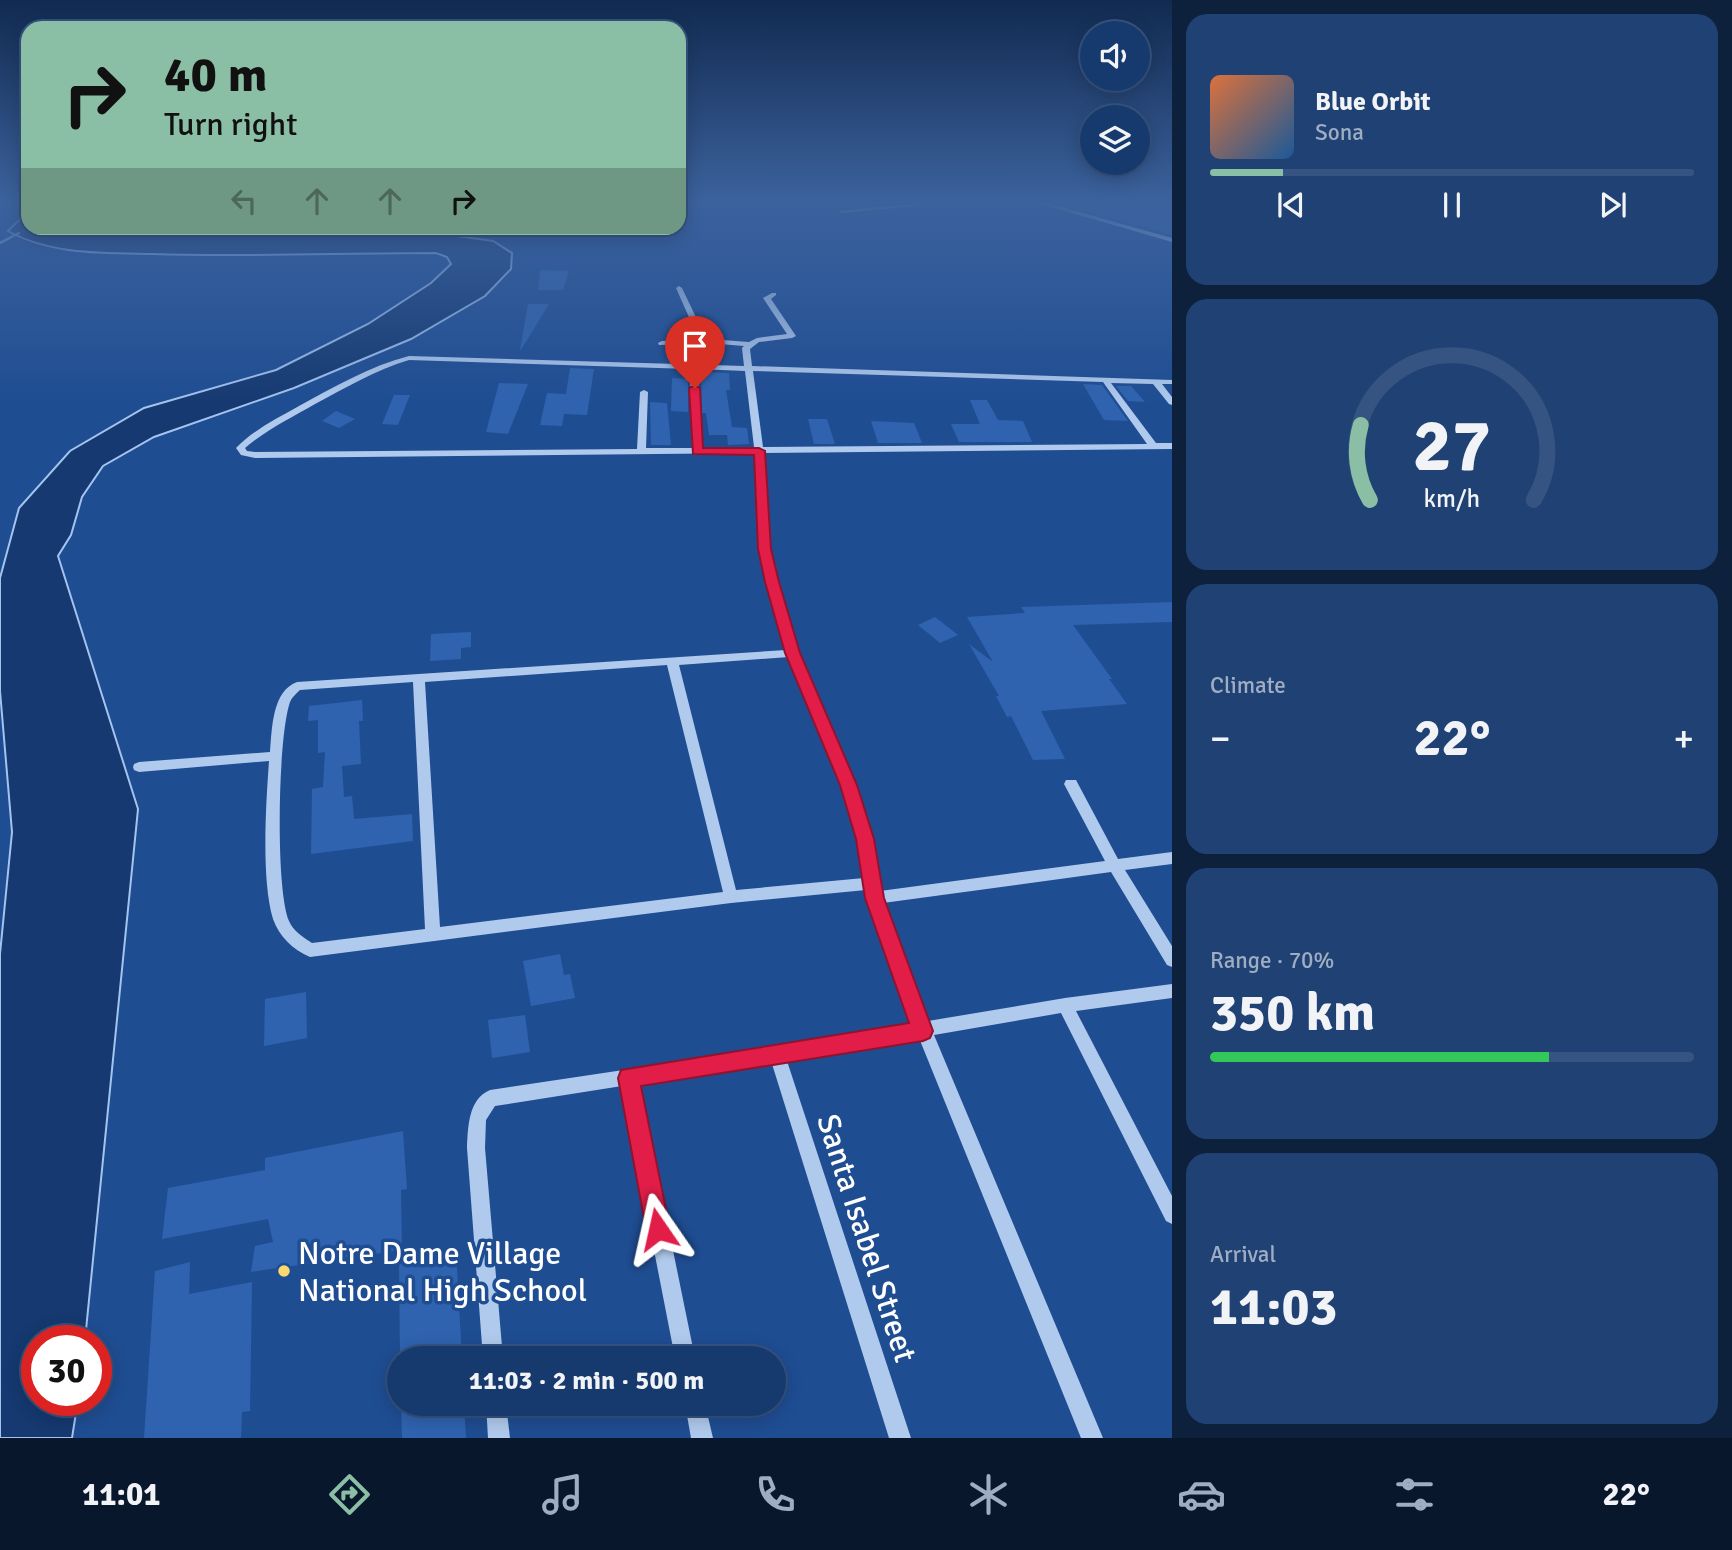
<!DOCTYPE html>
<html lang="en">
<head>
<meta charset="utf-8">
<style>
	:root { --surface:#173a6e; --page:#204173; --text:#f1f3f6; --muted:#9eadc2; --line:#365481; --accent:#8abfa5 }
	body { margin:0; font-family:Signika,sans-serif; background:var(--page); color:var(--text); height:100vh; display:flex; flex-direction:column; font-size:26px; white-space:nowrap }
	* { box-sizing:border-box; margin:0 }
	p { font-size:23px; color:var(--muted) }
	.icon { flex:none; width:38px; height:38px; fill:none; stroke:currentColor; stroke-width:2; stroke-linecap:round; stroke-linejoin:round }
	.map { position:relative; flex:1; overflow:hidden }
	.sheet { display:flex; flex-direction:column; gap:14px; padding:14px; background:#0d203c; width:560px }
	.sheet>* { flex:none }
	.guide { position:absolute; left:21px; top:21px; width:665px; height:214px; border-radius:21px; box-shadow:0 4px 18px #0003,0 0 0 2px var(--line); background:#8abfa5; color:#111; overflow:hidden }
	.tools { position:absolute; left:1080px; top:21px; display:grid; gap:14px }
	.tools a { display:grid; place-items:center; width:70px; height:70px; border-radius:50%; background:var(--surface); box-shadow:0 4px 18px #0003,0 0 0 2px var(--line); font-size:35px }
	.speed { position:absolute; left:21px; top:1325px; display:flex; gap:14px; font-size:35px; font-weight:700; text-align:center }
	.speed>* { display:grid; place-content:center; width:91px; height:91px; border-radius:50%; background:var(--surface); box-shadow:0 4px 18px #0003,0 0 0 2px var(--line); line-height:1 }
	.speed .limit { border:10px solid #d22; background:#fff; color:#111 }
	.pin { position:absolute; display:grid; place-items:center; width:60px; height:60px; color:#fff; margin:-72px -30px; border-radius:50% 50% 50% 0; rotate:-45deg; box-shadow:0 0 7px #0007 }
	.pin .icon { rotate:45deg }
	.me { position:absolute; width:77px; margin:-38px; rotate:349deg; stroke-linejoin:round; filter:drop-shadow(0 0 5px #0008) }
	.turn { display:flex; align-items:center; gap:24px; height:147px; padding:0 28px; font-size:32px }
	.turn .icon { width:91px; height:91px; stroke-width:2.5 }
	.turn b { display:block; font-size:49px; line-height:60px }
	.lanes { display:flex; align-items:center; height:66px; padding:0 28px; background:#0003; justify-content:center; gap:35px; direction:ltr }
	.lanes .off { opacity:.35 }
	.big { font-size:52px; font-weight:800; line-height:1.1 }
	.sheet .card { flex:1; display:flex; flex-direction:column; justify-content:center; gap:10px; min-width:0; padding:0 24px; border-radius:21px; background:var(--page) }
	.sheet .dial { align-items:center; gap:0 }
	.dial svg { height:182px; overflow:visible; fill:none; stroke:var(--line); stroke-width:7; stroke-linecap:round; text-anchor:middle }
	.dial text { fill:var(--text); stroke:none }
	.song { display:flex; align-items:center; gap:21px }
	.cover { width:84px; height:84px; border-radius:10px; background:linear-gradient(135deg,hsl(20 70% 55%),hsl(210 70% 35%)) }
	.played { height:7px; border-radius:4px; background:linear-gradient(90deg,var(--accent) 15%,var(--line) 15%) }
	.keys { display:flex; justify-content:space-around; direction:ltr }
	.heat { display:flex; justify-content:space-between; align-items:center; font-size:38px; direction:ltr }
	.charge { height:10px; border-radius:5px; background:linear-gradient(90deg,#34c759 70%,var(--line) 0) }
	.trip { position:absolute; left:387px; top:1346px; width:399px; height:70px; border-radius:35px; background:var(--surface); box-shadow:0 4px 18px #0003,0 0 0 2px var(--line); font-weight:800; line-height:70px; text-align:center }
	.tab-bar { display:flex; height:112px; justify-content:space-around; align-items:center; background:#09172c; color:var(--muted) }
	.tab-bar .icon { width:49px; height:49px }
	.tab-bar .on { color:var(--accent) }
	.tab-bar b { font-size:32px; color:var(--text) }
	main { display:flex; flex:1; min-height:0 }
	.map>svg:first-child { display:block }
	.green { fill:#295eaa }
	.water { fill:#153970; stroke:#a4c4ef; stroke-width:2 }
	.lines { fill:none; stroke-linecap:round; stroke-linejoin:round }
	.stream { stroke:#a4c4ef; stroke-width:2.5 }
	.building { fill:#2f63af }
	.minor { fill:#b0caed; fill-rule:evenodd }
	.route { fill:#e11d48; stroke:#92132f; stroke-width:2 }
	.poi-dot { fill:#fbd870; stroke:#1f4d92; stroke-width:2.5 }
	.labels { text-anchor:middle; stroke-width:7; stroke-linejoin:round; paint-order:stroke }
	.near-street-label { font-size:32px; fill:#fff; stroke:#1f4d92 }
	.near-poi-label { font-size:32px; fill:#fff; stroke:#1f4d92; text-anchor:start }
</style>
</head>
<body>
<main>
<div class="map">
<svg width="1172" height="1438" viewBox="0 0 1172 1438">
	<rect width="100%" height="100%" fill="#1f4d92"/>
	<!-- green -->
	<path class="green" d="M1089 203H1172V235L1063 205Z"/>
	<!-- water -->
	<path class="water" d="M28 211V228H90L162 233 450 235 493 241 512 253 511 269 485 296 411 339 294 388 154 437 103 466 82 497 71 535 58 556 138 809 85 1340H37V1400H78L72 1438H0V954L12 832 0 691V578L19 508 70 451 144 408 276 370 368 324 431 283 451 264 447 257 436 253C342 253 248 257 153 254 105 253 51 255 8 231Z"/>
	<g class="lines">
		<!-- stream -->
		<path class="stream" d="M0 243 19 233"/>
	</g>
	<!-- building -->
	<g class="building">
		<path d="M540 270 569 271 563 290H538Z"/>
		<path d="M528 304H549L521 350H520Z"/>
		<path d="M570 368 594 369 587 415 564 414 562 426 540 425 547 393 566 394Z"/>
		<path d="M701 372 729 373 730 390H726L732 427 747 428 749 444 728 445 727 435H709L706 413H702Z"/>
		<path d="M672 378 688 379V412L671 411Z"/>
		<path d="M499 383 528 384 508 434 486 432Z"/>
		<path d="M1083 384 1102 385 1128 421 1104 420Z"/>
		<path d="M1116 386H1131L1145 402 1128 401Z"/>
		<path d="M394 395H410L398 425 382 424Z"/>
		<path d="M970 400H987L998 420 1023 421 1032 442H959L951 424H980Z"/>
		<path d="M650 402 667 403 671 445H651Z"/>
		<path d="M336 411 355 419 339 428 322 421Z"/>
		<path d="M808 419H827L835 444H814Z"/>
		<path d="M871 421 914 423 922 443H878Z"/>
		<path d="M1172 602V622L1073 625 1112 679H1109L1127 704 1041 711 1065 759 1033 760 1011 716 1007 717 996 696H999L969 644 993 662 967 617 1025 613 1021 607Z"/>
		<path d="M935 617 958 635 940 643 918 625Z"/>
		<path d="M471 632V647L461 648V659L430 661 431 634Z"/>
		<path d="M362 700 363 721H359L361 764 342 766 344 797 352 796 354 819 412 814 413 841 311 854 312 789 323 787 325 752 318 753V720L308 721 309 706Z"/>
		<path d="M560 954 564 975 570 974 575 998 531 1006 523 961Z"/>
		<path d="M306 992 307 1038 264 1046 265 999Z"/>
		<path d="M525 1015 530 1052 492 1058 488 1020Z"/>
		<path d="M403 1131 407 1189 401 1190 402 1250 251 1272 255 1246 273 1242 268 1219 162 1239 168 1188 265 1170V1158Z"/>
		<path d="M456 1251 462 1358H400L399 1260Z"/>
		<path d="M190 1262 189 1294 252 1282 250 1411 242 1412 241 1438H144L155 1271Z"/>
		<path d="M401 1404H464L466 1438H402Z"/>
	</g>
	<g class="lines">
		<!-- minor -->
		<g class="minor">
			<path d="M919 203 917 206 841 213 838 211Z"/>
			<path d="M1038 203H1047L1172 238V242Z"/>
			<path d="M679 286 682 288 703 332 709 339 749 342 757 338 787 334 763 298 772 293H776V295L771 299 796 336 792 338 759 342 750 349 752 366 1172 380V384H1162L1172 397V405L1169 404 1153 384 1111 383 1156 443H1172V449L764 453 769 549 777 582 799 653 855 785 872 839 880 891 1105 861 1064 784 1066 780H1076L1118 859 1172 852V864L1125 870 1172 946V967L1167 965 1111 872 883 903 905 965 928 1021 1065 998 1172 984V998L1076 1011 1172 1196V1224L1166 1221 1061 1013 934 1035 1103 1438H1081L919 1038 787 1061 911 1438H889L772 1064 639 1084 695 1358H675L622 1086 495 1106 486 1120 485 1148 503 1358H483L467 1148C468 1128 468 1099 490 1090L777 1047 913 1024 889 965 866 890 731 903 310 957C293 950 279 936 273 919 261 879 266 804 269 761L139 772 134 770 133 767 134 764 139 762 270 752C272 729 272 691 297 682L786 650 759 549 755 453 255 458 241 455 236 448C253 430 278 418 299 406 334 387 370 366 409 356L744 366 742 348 744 346 707 343 659 345 658 343 662 341 701 339 696 333 676 288ZM409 360 690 369 692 448H646L648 392 644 390 640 392 637 449 255 452 247 451 245 448C266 430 291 418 315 404 345 388 376 370 409 360ZM698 369 745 371 754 447 701 448ZM753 371 1103 382 1147 444 763 447ZM789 657 841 785 858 839 864 878 736 890 679 665ZM667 665 723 892 440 927 425 682ZM413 682 425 929 312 943C303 937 293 931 289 921 275 888 278 736 290 702 292 697 296 694 300 690Z"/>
			<path d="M486 1404H506L510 1438H488Z"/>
			<path d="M685 1404H705L713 1438H691Z"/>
		</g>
	</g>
	<!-- sky -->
	<linearGradient id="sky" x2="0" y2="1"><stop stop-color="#112a50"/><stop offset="0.5" stop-color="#3c629d"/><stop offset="1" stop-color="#3c629d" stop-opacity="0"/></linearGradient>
	<rect width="1172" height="404" fill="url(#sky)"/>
	<!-- route -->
	<path class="route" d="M695 385 700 388 703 448H759L765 451 771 549 779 582 800 653 857 785 874 839 884 898 933 1031 930 1038 923 1041 641 1086 670 1229 667 1238 658 1241 650 1238 646 1229 618 1078 621 1070 909 1023 865 898 856 839 840 785 785 653 765 582 758 549 754 455 693 454 689 388Z"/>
	<!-- markers -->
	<circle class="poi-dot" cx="284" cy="1271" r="7"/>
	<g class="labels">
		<!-- near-street labels -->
		<g class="near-street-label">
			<text transform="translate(867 1238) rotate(72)" y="11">Santa Isabel Street</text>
		</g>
		<!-- near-poi labels -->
		<g class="near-poi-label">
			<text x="298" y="1264">Notre Dame Village<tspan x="298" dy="37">National High School</tspan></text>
		</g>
	</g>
</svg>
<div class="tools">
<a><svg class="icon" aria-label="sound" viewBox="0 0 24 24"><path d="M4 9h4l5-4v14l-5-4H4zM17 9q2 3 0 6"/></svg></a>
<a><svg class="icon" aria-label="layers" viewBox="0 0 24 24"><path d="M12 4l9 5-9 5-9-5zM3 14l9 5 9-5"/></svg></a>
</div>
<div class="speed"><div class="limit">30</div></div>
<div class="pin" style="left:695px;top:388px;background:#d93025"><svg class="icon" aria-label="arrive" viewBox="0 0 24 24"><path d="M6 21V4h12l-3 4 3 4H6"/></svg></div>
<svg class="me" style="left:658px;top:1229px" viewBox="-20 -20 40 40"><path d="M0-17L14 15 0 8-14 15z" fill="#e11d48" stroke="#fff" stroke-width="4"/></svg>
<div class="trip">11:03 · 2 min · 500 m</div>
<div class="guide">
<div class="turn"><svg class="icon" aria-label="right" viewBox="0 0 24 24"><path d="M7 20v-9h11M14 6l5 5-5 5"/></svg><div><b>40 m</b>Turn right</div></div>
<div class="lanes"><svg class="icon off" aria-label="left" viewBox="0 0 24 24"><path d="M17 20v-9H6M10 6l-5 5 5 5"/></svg><svg class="icon off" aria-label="ahead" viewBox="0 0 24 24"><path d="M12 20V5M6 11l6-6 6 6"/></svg><svg class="icon off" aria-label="ahead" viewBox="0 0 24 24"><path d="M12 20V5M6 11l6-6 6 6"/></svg><svg class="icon" aria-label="right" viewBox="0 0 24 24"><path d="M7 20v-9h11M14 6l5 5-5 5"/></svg></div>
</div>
</div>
<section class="sheet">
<div class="card">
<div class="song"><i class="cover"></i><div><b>Blue Orbit</b><p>Sona</p></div></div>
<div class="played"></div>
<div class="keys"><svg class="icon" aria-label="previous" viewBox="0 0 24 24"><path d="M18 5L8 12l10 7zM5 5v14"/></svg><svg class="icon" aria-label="pause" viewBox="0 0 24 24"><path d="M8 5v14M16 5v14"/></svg><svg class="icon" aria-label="next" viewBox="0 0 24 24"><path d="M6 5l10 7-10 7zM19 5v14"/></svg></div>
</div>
<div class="card dial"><svg viewBox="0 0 100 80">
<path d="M14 69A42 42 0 1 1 86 69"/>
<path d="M14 69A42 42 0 0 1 10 36" stroke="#8abfa5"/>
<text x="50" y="56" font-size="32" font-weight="700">27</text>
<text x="50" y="72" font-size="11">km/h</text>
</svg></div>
<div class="card"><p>Climate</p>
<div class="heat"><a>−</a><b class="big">22°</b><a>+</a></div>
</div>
<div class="card"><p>Range · 70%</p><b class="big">350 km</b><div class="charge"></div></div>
<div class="card"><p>Arrival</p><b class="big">11:03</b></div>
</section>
</main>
<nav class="tab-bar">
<b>11:01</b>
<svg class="icon on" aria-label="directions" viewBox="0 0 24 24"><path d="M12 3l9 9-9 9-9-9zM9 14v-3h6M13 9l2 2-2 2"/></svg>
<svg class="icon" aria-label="music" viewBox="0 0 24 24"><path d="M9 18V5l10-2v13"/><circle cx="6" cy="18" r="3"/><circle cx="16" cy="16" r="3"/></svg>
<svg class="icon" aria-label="phone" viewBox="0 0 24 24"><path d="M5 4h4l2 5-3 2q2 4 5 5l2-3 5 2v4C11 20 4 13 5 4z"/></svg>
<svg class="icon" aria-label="climate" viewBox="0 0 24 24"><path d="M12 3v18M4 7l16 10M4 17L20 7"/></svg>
<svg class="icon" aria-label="car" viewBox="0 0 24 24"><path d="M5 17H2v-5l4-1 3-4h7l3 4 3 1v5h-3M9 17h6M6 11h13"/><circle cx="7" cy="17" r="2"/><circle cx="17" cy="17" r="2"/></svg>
<svg class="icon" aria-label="filters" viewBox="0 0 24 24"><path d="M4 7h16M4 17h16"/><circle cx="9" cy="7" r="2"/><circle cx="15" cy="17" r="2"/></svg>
<b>22°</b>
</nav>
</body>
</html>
